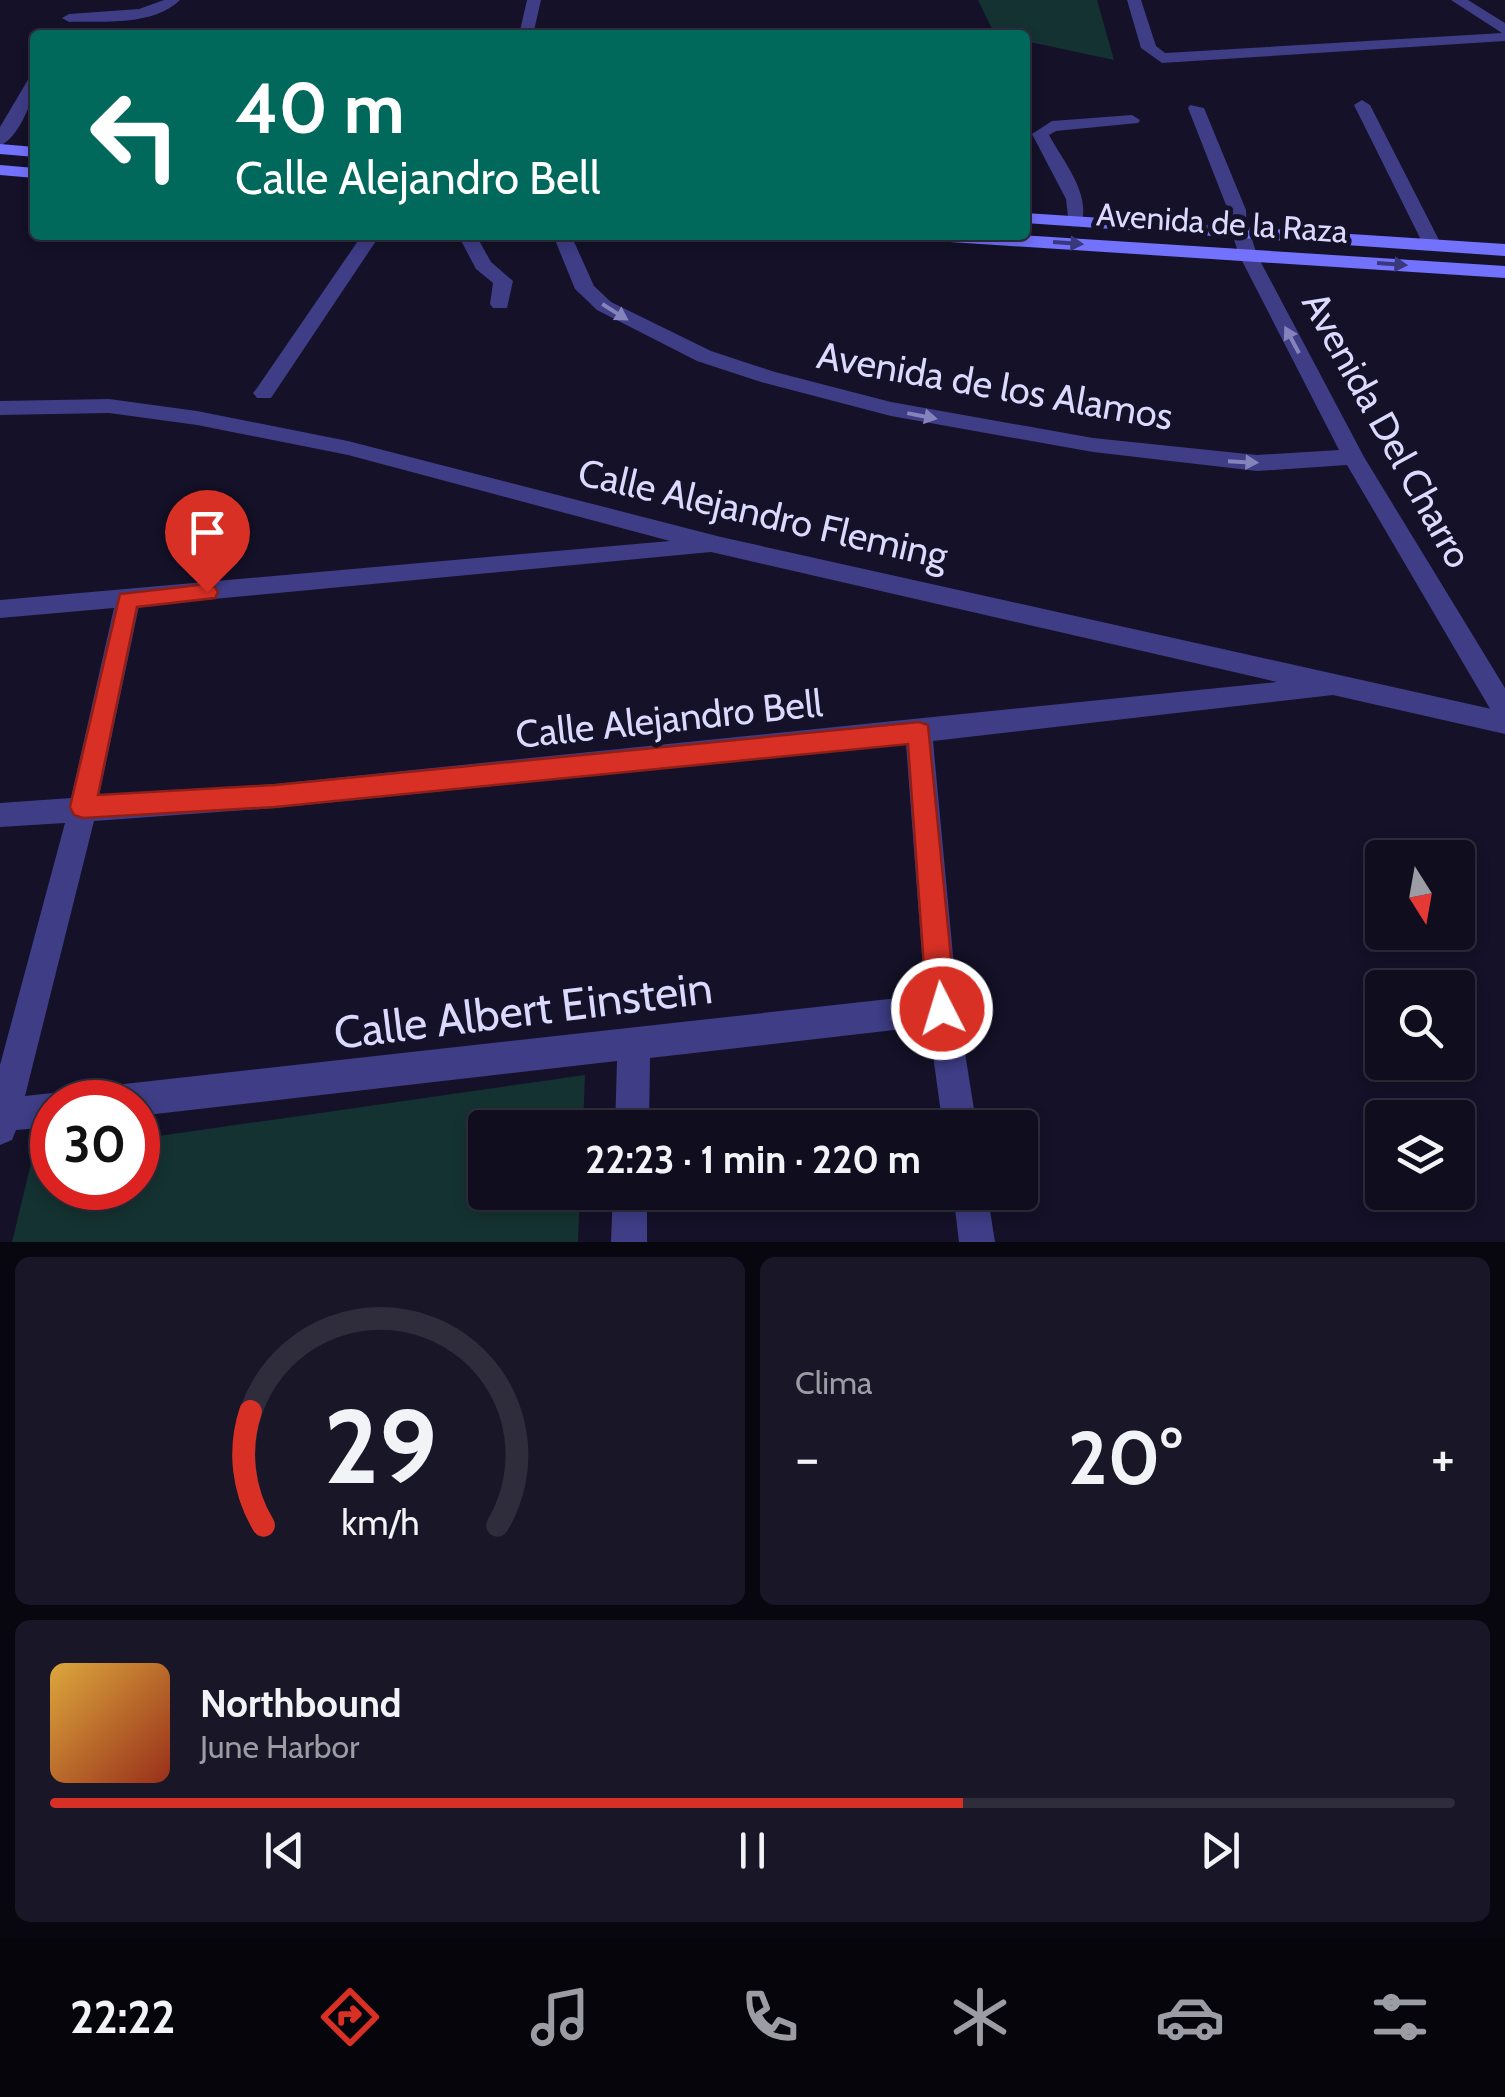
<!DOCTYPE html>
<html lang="es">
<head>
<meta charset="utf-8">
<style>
	:root { --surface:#0f0d1e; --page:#181627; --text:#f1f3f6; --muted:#9b9ca4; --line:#2f2d3c; --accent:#d93025 }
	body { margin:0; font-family:Cabin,sans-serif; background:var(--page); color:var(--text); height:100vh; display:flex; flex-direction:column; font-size:38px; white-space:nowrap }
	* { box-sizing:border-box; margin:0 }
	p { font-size:32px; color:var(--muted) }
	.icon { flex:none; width:55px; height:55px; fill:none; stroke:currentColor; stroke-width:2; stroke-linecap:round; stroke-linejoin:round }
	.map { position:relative; height:1242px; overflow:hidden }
	.side { display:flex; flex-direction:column; gap:15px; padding:15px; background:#080710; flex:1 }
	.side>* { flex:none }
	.hud { position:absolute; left:30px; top:30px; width:1000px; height:210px; border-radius:10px; box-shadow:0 5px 15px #0003,0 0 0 2px var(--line); background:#00695c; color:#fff; overflow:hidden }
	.needle { width:65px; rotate:169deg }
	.buttons { position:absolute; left:1365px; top:840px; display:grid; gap:20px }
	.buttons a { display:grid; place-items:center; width:110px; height:110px; border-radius:10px; background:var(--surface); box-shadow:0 5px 15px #0003,0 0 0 2px var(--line); font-size:50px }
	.speed { position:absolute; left:30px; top:1080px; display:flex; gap:20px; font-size:50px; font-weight:700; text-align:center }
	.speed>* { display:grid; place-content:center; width:130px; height:130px; border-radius:50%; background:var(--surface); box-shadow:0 5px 15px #0003,0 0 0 2px var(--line); line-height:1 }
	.speed .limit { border:15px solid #d22; background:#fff; color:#111 }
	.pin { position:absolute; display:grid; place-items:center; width:85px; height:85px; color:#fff; margin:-102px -42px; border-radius:50% 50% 50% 0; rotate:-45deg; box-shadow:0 0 10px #0007 }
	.pin .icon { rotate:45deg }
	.me { position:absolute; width:110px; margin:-55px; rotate:355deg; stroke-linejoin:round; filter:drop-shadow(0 0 8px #0008) }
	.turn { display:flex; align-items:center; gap:35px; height:210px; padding:0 40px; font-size:45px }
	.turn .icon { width:130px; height:130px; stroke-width:2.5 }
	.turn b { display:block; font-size:70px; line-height:85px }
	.big { font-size:75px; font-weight:700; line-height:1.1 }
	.side .tile { flex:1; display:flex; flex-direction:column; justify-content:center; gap:15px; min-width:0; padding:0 35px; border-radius:15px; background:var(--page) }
	.side .dial { align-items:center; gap:0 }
	.dial svg { height:260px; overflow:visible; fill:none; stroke:var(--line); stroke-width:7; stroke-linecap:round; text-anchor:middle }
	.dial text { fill:var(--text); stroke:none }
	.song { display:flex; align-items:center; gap:30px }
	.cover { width:120px; height:120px; border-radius:15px; background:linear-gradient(135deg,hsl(40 70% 55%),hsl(10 70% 35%)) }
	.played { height:10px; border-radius:5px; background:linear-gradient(90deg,var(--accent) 65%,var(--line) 65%) }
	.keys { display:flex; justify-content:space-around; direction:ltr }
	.heat { display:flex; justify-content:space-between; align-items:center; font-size:55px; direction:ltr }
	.side .tiles { flex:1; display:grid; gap:15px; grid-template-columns:1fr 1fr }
	.tile:last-child { grid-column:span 2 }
	.trip { position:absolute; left:468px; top:1110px; width:570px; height:100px; border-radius:10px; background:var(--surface); box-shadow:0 5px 15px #0003,0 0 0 2px var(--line); font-weight:700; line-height:100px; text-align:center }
	.tabs { display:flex; height:160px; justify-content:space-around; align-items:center; background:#06050c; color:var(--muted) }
	.tabs .icon { width:70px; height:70px }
	.tabs .selected { color:var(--accent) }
	.tabs b { font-size:45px; color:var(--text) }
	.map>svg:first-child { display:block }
	.green { fill:#143231 }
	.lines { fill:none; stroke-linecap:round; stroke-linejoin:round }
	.service { fill:#3e3d86; fill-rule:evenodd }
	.minor { fill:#3e3d86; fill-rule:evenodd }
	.tertiary { fill:#3e3d86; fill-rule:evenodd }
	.secondary { fill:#7372fc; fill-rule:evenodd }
	.oneway { fill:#3a387d }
	.oneway2 { fill:#8583bc }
	.route { fill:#d93025; stroke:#8d1f18; stroke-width:2.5 }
	.labels { text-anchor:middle; stroke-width:10; stroke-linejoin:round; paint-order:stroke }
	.far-street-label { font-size:32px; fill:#dcd9fe; stroke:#141128 }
	.street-label { font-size:38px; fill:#dcd9fe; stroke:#141128 }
	.near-street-label { font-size:45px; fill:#dcd9fe; stroke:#141128 }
</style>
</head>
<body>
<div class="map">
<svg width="1505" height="1242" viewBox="0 0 1505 1242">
	<rect width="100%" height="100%" fill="#141128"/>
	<!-- green -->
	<g class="green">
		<path d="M978 0H1097L1114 60 1025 41V35H995Z"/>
		<path d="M585 1075 583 1127 485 1128V1192L580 1193 578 1242H12L33 1155 52 1152V1188H138V1139Z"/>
	</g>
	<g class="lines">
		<!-- service -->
		<g class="service">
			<path d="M1362 100 1370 105 1442 246 1440 250H1426L1424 246 1354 105Z"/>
			<path d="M1190 105 1204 108 1246 210 1247 237 1241 238 1232 233 1228 210 1188 108Z"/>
			<path d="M1132 115 1140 120 1138 123 1056 131 1049 135C1063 161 1092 195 1081 225H1069L1066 199 1032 134 1052 121Z"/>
			<path d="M362 235H380L271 398H257L253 393 257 388Z"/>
			<path d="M458 235H476L491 262 513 281 507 308H493L490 304 493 283 476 269Z"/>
		</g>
		<!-- minor -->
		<g class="minor">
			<path d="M164 0H180C154 26 104 21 69 22L62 18 69 14 139 9Z"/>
			<path d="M1127 0H1141L1156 46 1165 53 1502 33 1451 0H1468L1505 23V41L1162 63 1141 48Z"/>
			<path d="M35 76C35 98 20 136 0 146V127L29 78Z"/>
			<path d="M109 399 197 411 348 441 721 537 1505 712V734L1333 695 933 741 958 1009 977 1128H943L929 1026 650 1058 649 1128H615L617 1061 138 1116V1102H98L103 1090 115 1085 925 995 906 744 275 808 94 821 25 1096 52 1093 66 1102H52V1127L16 1130 12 1140 0 1145V1065L65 823 0 827V803L71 798 114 608 0 618V600L670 541 348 455 197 425 109 413 0 415V401ZM711 552 1277 682 275 784 99 796 139 606Z"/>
			<path d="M613 1192H647V1242H611Z"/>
			<path d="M953 1192H987L995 1242H959Z"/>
		</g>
		<!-- tertiary -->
		<g class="tertiary">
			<path d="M527 0H541L533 35H519Z"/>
			<path d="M1241 228 1250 233 1257 255 1364 457 1505 688V722L1496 719 1347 465 1257 471 1093 452 891 416 761 382 697 361 597 310 575 289 553 235H571L594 286 611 302 711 351 775 372 891 402 1093 438 1257 455 1339 450 1239 255 1232 233Z"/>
		</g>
		<!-- secondary -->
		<g class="secondary">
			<path d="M0 144 35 147V157L0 154Z"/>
			<path d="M0 165 35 168V178L0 175Z"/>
			<path d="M1025 213 1505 244V256L1025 223Z"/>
			<path d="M926 235H1020L1505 266V278L935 241Z"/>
		</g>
	</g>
	<!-- one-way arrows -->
	<defs><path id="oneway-solid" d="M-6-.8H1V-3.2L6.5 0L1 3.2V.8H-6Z" transform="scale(2.5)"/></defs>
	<g class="oneway">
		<use href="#oneway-solid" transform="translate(1068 243) rotate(4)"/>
		<use href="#oneway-solid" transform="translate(1392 264) rotate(4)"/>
	</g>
	<g class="oneway2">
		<use href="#oneway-solid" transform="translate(615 312) rotate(32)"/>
		<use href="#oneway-solid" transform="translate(1292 340) rotate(-118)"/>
		<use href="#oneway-solid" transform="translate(922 416) rotate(11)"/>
		<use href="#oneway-solid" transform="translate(1243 462) rotate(3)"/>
	</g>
	<!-- route -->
	<path class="route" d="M207 584 215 587 218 592 215 598 137 607 98 795 275 785 919 722 928 725 956 1009 952 1019 942 1023 931 1019 927 1009 908 744 275 807 83 818 74 815 70 807 120 594Z"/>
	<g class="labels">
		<!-- far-street labels -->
		<g class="far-street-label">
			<text transform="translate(1222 223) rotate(4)" y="11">Avenida de la Raza</text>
		</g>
		<!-- street labels -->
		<g class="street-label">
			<text transform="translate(995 386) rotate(10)" y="13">Avenida de los Alamos</text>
			<text transform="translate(1387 430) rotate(61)" y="13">Avenida Del Charro</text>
			<text transform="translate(763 514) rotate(13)" y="13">Calle Alejandro Fleming</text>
			<text transform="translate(669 719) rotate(-6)" y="13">Calle Alejandro Bell</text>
		</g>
		<!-- near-street labels -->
		<g class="near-street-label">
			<text transform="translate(523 1010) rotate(-7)" y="16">Calle Albert Einstein</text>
		</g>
	</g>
</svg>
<div class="buttons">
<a><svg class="needle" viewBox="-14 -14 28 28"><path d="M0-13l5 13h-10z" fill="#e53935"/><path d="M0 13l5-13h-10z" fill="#9b9ca4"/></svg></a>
<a><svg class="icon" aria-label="search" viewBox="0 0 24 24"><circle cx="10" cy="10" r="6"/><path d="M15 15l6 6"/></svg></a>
<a><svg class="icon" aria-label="layers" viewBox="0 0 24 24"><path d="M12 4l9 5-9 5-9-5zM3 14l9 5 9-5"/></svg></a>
</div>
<div class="speed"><div class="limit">30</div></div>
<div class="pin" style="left:207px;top:592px;background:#d93025"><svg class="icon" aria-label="arrive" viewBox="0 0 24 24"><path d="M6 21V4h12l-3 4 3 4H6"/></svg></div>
<svg class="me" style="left:942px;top:1009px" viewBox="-20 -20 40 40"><circle r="17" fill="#d93025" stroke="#fff" stroke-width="3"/><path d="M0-11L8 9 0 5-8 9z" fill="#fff"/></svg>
<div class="trip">22:23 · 1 min · 220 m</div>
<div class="hud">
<div class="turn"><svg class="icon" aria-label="left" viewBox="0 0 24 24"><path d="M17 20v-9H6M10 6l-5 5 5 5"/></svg><div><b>40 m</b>Calle Alejandro Bell</div></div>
</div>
</div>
<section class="side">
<div class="tiles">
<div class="tile dial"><svg viewBox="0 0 100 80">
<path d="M14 69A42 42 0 1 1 86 69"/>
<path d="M14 69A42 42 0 0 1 10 34" stroke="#d93025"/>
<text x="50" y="56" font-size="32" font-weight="700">29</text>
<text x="50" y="72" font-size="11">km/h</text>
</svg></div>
<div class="tile"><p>Clima</p>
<div class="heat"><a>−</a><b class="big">20°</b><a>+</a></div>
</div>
<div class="tile">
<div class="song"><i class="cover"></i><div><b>Northbound</b><p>June Harbor</p></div></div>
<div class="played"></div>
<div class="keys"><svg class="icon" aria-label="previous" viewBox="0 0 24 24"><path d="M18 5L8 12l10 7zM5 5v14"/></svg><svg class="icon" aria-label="pause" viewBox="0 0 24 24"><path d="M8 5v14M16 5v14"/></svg><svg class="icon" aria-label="next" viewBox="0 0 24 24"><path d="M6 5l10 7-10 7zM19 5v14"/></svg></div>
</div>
</div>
</section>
<nav class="tabs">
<b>22:22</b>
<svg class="icon selected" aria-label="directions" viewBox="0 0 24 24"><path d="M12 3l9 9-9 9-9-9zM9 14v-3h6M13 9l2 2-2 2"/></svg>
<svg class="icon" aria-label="music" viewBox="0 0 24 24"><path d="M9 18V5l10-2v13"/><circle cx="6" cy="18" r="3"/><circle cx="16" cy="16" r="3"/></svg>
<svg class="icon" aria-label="phone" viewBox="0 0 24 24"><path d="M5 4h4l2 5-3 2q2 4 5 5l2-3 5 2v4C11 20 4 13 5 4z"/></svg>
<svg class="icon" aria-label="climate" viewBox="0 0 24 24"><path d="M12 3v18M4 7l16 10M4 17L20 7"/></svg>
<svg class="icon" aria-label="car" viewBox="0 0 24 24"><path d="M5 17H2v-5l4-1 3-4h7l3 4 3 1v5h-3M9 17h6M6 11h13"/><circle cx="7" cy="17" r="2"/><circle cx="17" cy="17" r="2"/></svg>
<svg class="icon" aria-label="filters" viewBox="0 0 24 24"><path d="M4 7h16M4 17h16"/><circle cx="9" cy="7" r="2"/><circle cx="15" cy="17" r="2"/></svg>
</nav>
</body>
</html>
